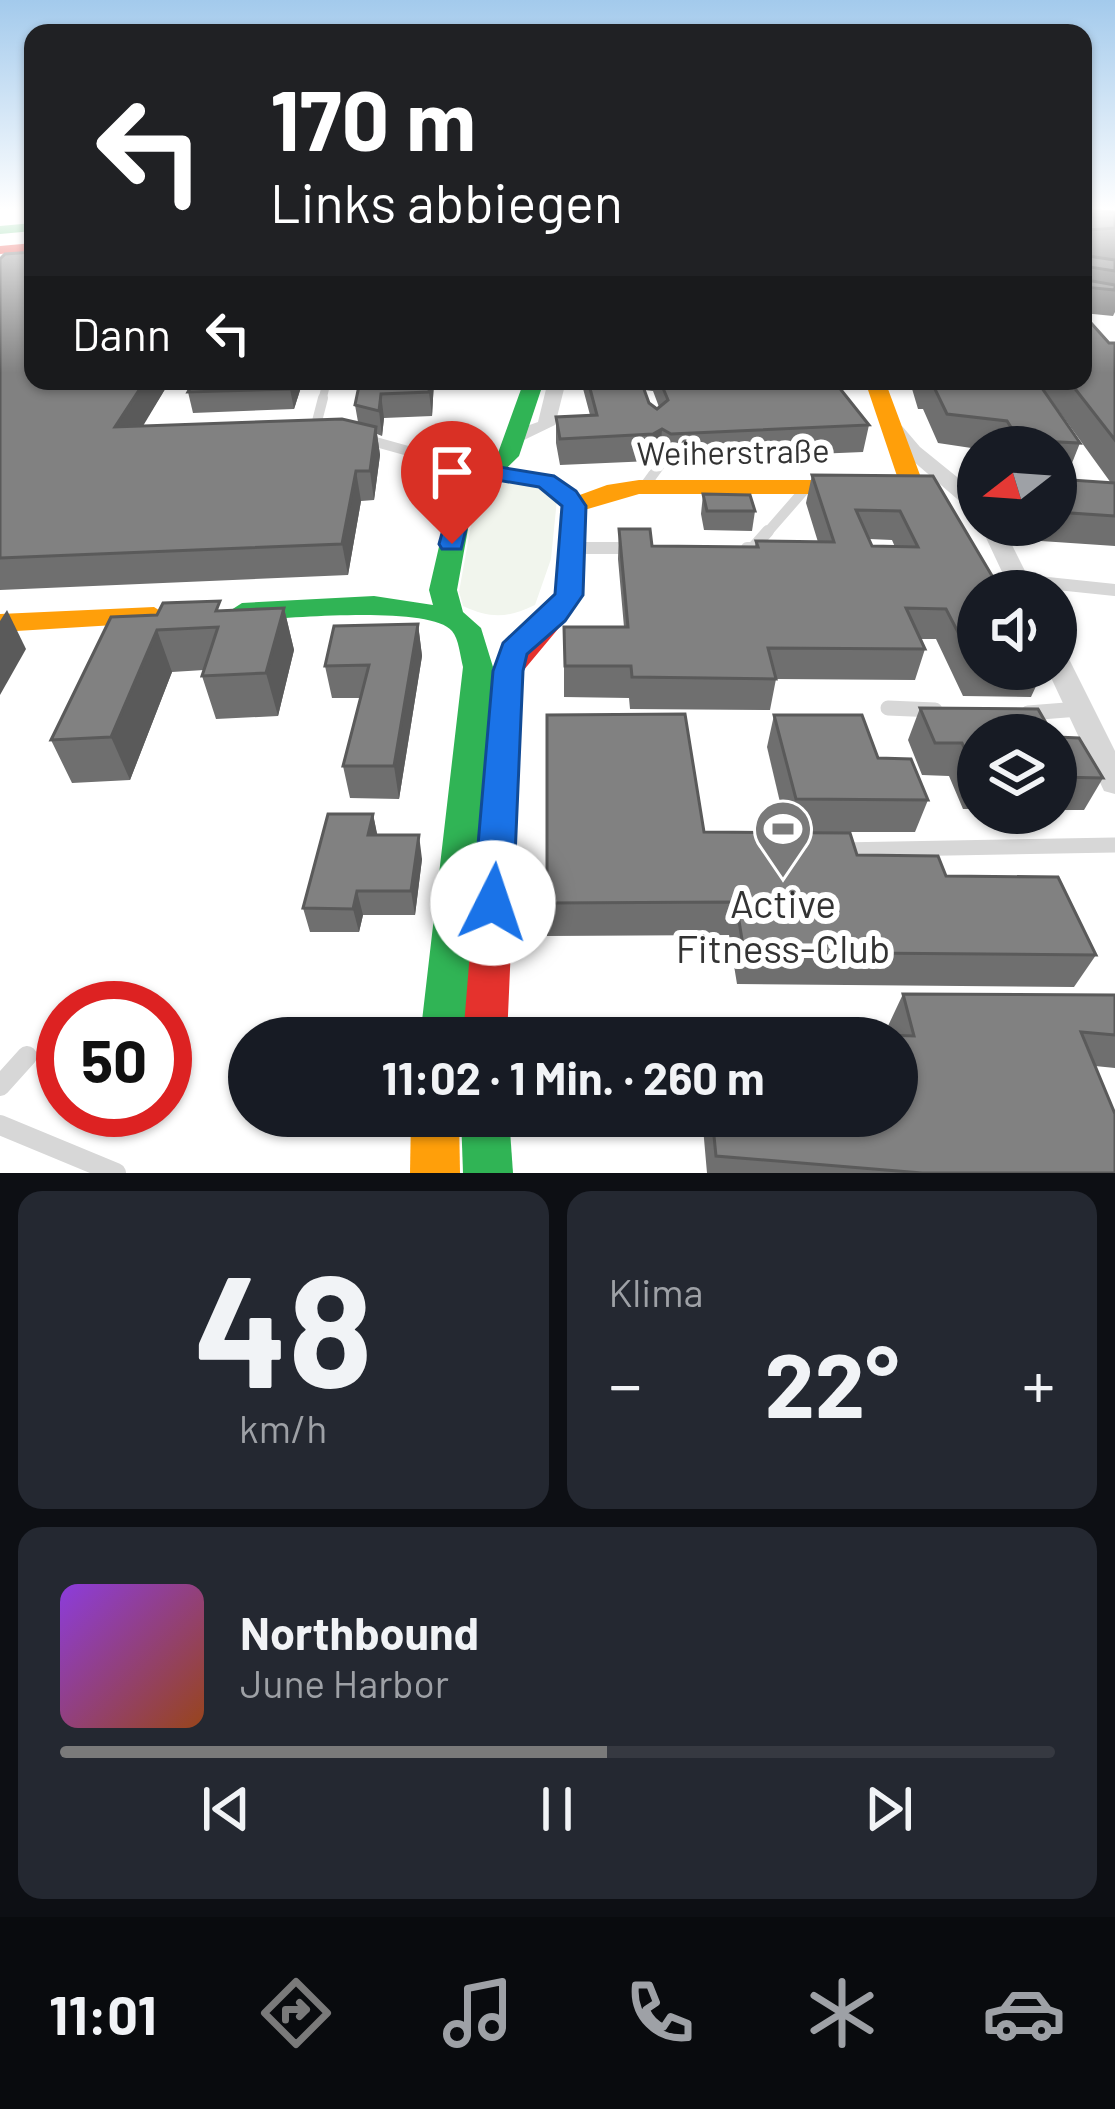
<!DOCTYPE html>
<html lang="de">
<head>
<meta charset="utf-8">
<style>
	:root { --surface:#171b24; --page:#242831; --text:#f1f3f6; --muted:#9ea1a6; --line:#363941; --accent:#7a7a7a }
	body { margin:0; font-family:Barlow,sans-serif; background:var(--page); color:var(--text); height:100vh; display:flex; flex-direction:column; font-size:45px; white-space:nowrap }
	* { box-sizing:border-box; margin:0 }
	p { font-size:39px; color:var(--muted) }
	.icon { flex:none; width:66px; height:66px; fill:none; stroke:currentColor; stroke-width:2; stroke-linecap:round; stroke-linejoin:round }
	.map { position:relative; height:1173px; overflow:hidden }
	.panel { display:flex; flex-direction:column; gap:18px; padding:18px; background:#0d0f14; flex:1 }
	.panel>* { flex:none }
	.hud { position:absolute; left:24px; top:24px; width:1068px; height:366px; border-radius:24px; box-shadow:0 3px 9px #0004; background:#202124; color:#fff; overflow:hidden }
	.needle { width:78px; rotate:253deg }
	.tools { position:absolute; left:957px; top:426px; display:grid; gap:24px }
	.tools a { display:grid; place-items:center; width:120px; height:120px; border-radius:50%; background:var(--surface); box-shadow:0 3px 9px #0004; font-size:60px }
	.speed { position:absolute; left:36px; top:981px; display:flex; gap:24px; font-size:60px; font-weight:700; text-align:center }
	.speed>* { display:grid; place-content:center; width:156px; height:156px; border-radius:50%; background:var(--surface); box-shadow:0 3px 9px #0004; line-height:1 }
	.speed .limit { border:18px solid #d22; background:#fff; color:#111 }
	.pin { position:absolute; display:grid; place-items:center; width:102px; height:102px; color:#fff; margin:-123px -51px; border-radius:50% 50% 50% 0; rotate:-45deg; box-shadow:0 0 12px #0007 }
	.pin .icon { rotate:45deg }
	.me { position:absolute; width:132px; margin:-66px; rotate:4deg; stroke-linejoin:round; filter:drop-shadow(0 0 9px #0008) }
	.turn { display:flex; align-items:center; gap:42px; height:252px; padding:0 48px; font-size:54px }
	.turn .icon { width:156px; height:156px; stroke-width:2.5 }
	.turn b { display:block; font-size:84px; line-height:102px }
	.then { display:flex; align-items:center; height:114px; padding:0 48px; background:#0003; gap:24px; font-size:45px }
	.big { font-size:90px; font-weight:700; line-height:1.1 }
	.panel .tile { flex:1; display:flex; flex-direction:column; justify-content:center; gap:18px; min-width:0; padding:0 42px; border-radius:24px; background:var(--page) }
	.panel .dial { align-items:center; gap:0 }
	.dial b { font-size:156px; line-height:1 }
	.song { display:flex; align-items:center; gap:36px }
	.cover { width:144px; height:144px; border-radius:18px; background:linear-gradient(135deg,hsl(270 70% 55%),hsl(20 70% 35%)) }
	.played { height:12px; border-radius:6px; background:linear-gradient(90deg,var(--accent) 55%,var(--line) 55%) }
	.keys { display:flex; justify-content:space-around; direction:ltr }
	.heat { display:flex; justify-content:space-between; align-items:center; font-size:66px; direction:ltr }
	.panel .tiles { flex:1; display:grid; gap:18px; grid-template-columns:1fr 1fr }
	.tile:last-child { grid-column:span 2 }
	.trip { position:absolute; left:228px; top:1017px; width:690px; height:120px; border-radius:60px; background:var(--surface); box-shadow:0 3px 9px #0004; font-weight:700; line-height:120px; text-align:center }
	.menu { display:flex; height:192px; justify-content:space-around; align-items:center; background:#090b0e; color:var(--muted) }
	.menu .icon { width:84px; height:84px }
	.menu .on { color:var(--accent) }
	.menu b { font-size:54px; color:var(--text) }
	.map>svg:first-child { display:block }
	.green { fill:#f1f5ed }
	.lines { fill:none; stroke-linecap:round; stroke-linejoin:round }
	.lane-far5 { stroke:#d7d7d7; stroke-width:6 }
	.lane-far4 { stroke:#d7d7d7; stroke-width:8 }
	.lane-far3 { stroke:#d7d7d7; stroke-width:10 }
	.lane-far2 { stroke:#d7d7d7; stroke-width:12 }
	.lane-far1 { stroke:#d7d7d7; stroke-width:15 }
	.lane { stroke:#d7d7d7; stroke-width:20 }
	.street { fill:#d7d7d7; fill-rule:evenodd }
	.fast { fill:#30b455; fill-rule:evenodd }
	.slow { fill:#ff9f0a; fill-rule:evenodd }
	.jam { fill:#e5322d; fill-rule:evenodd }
	.wall { fill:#6f6f6f; fill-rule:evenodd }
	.shaded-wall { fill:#5a5a5a }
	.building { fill:#818181; stroke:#5a5a5a; stroke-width:3; fill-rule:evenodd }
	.route { fill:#1a73e8; stroke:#114b97; stroke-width:3 }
	.labels { text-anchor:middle; stroke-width:12; stroke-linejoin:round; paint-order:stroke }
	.street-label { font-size:33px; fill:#333; stroke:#fff }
	.near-poi-label { font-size:39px; fill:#333; stroke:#fff }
</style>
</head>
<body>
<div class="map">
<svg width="1115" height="1173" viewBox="0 0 1115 1173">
	<rect width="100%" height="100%" fill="#fff"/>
	<!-- green -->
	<path class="green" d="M525 480 557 499 551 559 535 605C508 618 491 619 463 606L459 592 475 503 505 482Z"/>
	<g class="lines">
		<!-- lane-far5 -->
		<path class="lane-far5" d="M1083 259 1115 256"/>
		<!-- lane-far4 -->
		<path class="lane-far4" d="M322 401 327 381"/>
		<!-- lane-far3 -->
		<g class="lane-far3">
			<path d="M315 429 323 398"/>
			<path d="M365 439 455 464H497"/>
			<path d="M644 487 660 465"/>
			<path d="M766 534 807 487"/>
		</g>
		<!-- lane-far2 -->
		<g class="lane-far2">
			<path d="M573 548H631"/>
			<path d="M747 548H753L768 531"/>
			<path d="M1019 580 1115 590"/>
		</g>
		<!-- lane-far1 -->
		<g class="lane-far1">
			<path d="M888 708 935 710"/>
			<path d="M1028 713 1079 709"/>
			<path d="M840 850 1115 845"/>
		</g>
		<!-- lane -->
		<g class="lane">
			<path d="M0 1086 27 1056"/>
			<path d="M0 1125 116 1173"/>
		</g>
		<!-- street -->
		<g class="street">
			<path d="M548 381H566L555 425 524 440H510V432L538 422Z"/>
			<path d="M895 424 902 426 920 447 978 494V511L970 510 906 455 886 430Z"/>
			<path d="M980 525H1002L1035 591H1011Z"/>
			<path d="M1056 650 1065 653 1069 659 1115 751V794L1104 791 1047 669H1056Z"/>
		</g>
		<!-- fast -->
		<g class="fast">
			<path d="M33 223V231L0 234V226Z"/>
			<path d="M524 381H544L519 456 473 501 457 590 463 612 481 628 493 667 464 1038H420L463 667C460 656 459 639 452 631 429 604 279 619 242 621L228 612 242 603 374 596 433 605 429 590 450 499 498 453Z"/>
			<path d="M461 1116H509L513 1173H463Z"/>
		</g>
		<!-- slow -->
		<g class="slow">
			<path d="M865 381H885L920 475 914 486 881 494H639L574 513 566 511 541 488 485 477 482 472 493 465 557 478 577 496 607 485 639 480H881L897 476Z"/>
			<path d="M154 607 168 616 164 622 0 632V614Z"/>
			<path d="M411 1116H459L460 1173H410Z"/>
		</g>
		<!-- jam -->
		<g class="jam">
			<path d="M33 243V251L0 254V246Z"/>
			<path d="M574 499 586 506 584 588 568 617 523 671 507 1038H463L493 671C507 642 532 628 549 603 568 576 562 537 562 506Z"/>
		</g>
	</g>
	<!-- wall -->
	<g class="wall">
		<path d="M1083 209 1115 212V312L1113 316 1083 313Z"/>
		<path d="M0 259 33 381H170L142 426 358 422 355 405 360 381H434L432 416 384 418 382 436 377 434 380 455 374 500 361 501 348 575 0 590Z"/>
		<path d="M1109 343H1115V546L1026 540 1018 525H1056V479L1111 483 1043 389 1080 443 1068 473H1056V447H978V449L938 443 923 409H918L910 382 900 381H1083Z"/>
		<path d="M303 381 294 409 193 413 188 392Z"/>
		<path d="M581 381H834L869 425 863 452 668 460 660 455 651 461 560 465 556 443V417L590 415ZM644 390 653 391 659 407 657 409 649 403Z"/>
		<path d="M812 475 933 476 978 591V669H1044L1031 697 963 696 936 639H921L925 649 915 680 776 679 770 710 630 709 629 698 564 697V627H624L618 559 619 529 652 546 755 547 756 541 818 542 806 503ZM869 539 892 540 895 547 872 546Z"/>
		<path d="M703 494 755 511 752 531 704 530 701 514Z"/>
		<path d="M284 608 294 650 278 716 216 719 202 676 204 670 172 672 130 780 72 783 51 740 111 617Z"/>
		<path d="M418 624 422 656 399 799 350 798 343 766 361 698H332L325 666Z"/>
		<path d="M920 708 978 735V809H963L949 776 922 775 908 740Z"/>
		<path d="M547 715 704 832 857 855 946 876 1096 955 1074 987 737 984 729 935 547 936Z"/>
		<path d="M774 715 878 758 928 800 915 832H787L767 747Z"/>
		<path d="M1056 737 1103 778 1084 810H1056Z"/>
		<path d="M373 814 377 835 422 859 415 915H363L359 932H310L303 908Z"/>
		<path d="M903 994 1115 995V1068L1095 1066 1115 1173H707L702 1116H897V1038H702L704 1029 891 1035 888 1026Z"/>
	</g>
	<!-- shaded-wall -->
	<g class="shaded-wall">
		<path d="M145 381H170L125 456 115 427Z"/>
		<path d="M293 381H303L294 409 290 389Z"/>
		<path d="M430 381H434L432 416 429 392Z"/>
		<path d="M381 394 384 418 382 436 379 411Z"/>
		<path d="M376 427 380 455 374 500 370 471Z"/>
		<path d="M662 429 660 455 651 461 653 434Z"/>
		<path d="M356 471 361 501 348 575 342 544Z"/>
		<path d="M284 608 294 650 278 716 266 673Z"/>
		<path d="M7 610 26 649 0 695V621Z"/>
		<path d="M418 624 422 656 399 799 394 766Z"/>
		<path d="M157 630 172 672 130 780 111 737Z"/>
		<path d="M373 814 378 838 368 835Z"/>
		<path d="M419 835 422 859 415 915 411 891Z"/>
		<path d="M357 891 363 915 359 932 353 909Z"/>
	</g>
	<!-- building -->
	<g class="building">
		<path d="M1083 209 1115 212V228L1088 230 1083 236 1089 243 1084 250 1088 256 1115 260V271L1090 267 1084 273 1086 280 1115 285V290L1083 287Z"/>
		<path d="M33 252V381H145L115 427 342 419 376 427 370 471H356L342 544 0 558V259L5 254Z"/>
		<path d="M1083 314 1109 343H1115V440L1069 381H1083Z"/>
		<path d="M194 381H293L290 389 188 392Z"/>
		<path d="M360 381H430L429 392 381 394 379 411 355 405Z"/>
		<path d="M588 381H641L649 403 657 409 668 400 660 381H834L869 425 671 434 662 429 653 434 560 439 556 417 597 415Z"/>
		<path d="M931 381H1037L1080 443 1019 440 1007 421 947 414Z"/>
		<path d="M812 475 933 476 1001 591H978V665H975L946 609 906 608 925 649 768 648 776 679 632 677 631 666H565L564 627H628L619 529H650L652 546 758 547 756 541 834 542ZM856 510 900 511 918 547 872 546Z"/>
		<path d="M1056 479 1115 483V516L1056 512Z"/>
		<path d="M703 494 750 495 755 511H707Z"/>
		<path d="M220 601 216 611 284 608 266 673 202 676 218 627 157 630 111 737 51 740 111 617 157 615 163 603Z"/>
		<path d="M418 624 394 766H343L369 665 325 666 334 626Z"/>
		<path d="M920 708 1038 709 1053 735H978L977 776 962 743H935Z"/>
		<path d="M685 714 704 832 850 833 857 855 938 856 946 876 1058 877 1096 955 744 952 736 902 547 903V715Z"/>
		<path d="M774 715H862L878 758 911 759 928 800 796 799Z"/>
		<path d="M1056 737 1079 738 1103 778 1056 777Z"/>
		<path d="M328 814H373L368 835H419L411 891H357L353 909 303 908Z"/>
		<path d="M903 994 1115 995V1035L1081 1032 1115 1114V1173H922L716 1156 712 1116H897V1038H704V1029L914 1036Z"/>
	</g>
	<!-- sky -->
	<linearGradient id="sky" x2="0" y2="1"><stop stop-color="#a3caec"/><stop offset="0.56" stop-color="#fff"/><stop offset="1" stop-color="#fff" stop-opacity="0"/></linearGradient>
	<rect width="1115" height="373" fill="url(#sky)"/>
	<!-- route -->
	<path class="route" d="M493 466 554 476 576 491 586 506 583 595 565 621 527 654 523 671 513 903 507 915 493 920 479 915 473 903 493 671 503 643 555 594 562 506 539 487 497 480 473 501 461 549H442L439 544 453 494Z"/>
	<!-- icons -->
	<defs>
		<symbol id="stadium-pin" viewBox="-11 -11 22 30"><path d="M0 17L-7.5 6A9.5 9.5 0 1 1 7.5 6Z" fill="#7a7a7a" stroke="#fff"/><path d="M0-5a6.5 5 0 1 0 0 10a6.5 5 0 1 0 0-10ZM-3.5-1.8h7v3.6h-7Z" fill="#fff"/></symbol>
	</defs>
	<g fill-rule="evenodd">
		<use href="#stadium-pin" x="750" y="796" width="66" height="90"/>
	</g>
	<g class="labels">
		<!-- street labels -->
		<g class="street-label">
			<text transform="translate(733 452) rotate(-1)" y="12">Weiherstraße</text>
		</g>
		<!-- near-poi labels -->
		<g class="near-poi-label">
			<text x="783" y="918">Active<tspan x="783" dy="45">Fitness-Club</tspan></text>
		</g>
	</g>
</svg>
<div class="tools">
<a><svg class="needle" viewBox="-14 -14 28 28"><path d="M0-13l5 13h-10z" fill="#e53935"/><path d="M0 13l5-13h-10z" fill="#9ea1a6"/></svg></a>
<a><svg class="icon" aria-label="sound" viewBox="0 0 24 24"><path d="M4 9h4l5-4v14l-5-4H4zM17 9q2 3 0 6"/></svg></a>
<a><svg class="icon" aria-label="layers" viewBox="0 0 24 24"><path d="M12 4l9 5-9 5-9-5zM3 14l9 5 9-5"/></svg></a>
</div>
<div class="speed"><div class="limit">50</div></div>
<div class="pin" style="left:452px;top:544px;background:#d93025"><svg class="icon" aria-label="arrive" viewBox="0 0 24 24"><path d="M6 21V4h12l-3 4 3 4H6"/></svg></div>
<svg class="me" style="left:493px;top:903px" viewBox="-20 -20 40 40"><circle r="19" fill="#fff"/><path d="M0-13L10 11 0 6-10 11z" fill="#1a73e8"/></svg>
<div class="trip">11:02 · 1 Min. · 260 m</div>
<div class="hud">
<div class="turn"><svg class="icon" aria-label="left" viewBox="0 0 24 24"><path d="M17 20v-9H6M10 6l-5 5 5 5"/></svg><div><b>170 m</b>Links abbiegen</div></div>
<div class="then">Dann<svg class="icon" aria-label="left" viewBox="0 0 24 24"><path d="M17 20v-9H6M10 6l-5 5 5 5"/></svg></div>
</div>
</div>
<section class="panel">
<div class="tiles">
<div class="tile dial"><b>48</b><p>km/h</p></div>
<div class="tile"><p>Klima</p>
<div class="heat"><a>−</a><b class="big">22°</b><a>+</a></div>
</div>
<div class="tile">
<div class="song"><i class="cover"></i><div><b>Northbound</b><p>June Harbor</p></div></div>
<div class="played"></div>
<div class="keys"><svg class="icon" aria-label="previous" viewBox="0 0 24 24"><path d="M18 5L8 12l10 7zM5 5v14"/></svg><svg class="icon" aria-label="pause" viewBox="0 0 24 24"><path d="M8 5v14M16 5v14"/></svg><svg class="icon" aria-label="next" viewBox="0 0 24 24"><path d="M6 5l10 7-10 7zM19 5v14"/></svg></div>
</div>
</div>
</section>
<nav class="menu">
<b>11:01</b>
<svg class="icon on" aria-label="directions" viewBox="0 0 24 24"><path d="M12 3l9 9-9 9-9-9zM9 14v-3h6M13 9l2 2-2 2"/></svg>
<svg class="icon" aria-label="music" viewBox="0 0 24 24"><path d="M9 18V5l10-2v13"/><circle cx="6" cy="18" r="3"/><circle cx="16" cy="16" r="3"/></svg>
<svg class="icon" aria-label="phone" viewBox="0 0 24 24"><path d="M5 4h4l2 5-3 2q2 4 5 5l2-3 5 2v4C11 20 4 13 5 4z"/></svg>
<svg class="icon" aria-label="climate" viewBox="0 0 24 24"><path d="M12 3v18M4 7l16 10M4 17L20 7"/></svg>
<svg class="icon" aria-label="car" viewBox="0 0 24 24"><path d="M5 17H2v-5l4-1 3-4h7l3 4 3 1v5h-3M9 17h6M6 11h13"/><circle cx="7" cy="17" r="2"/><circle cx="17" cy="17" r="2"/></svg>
</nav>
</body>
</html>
